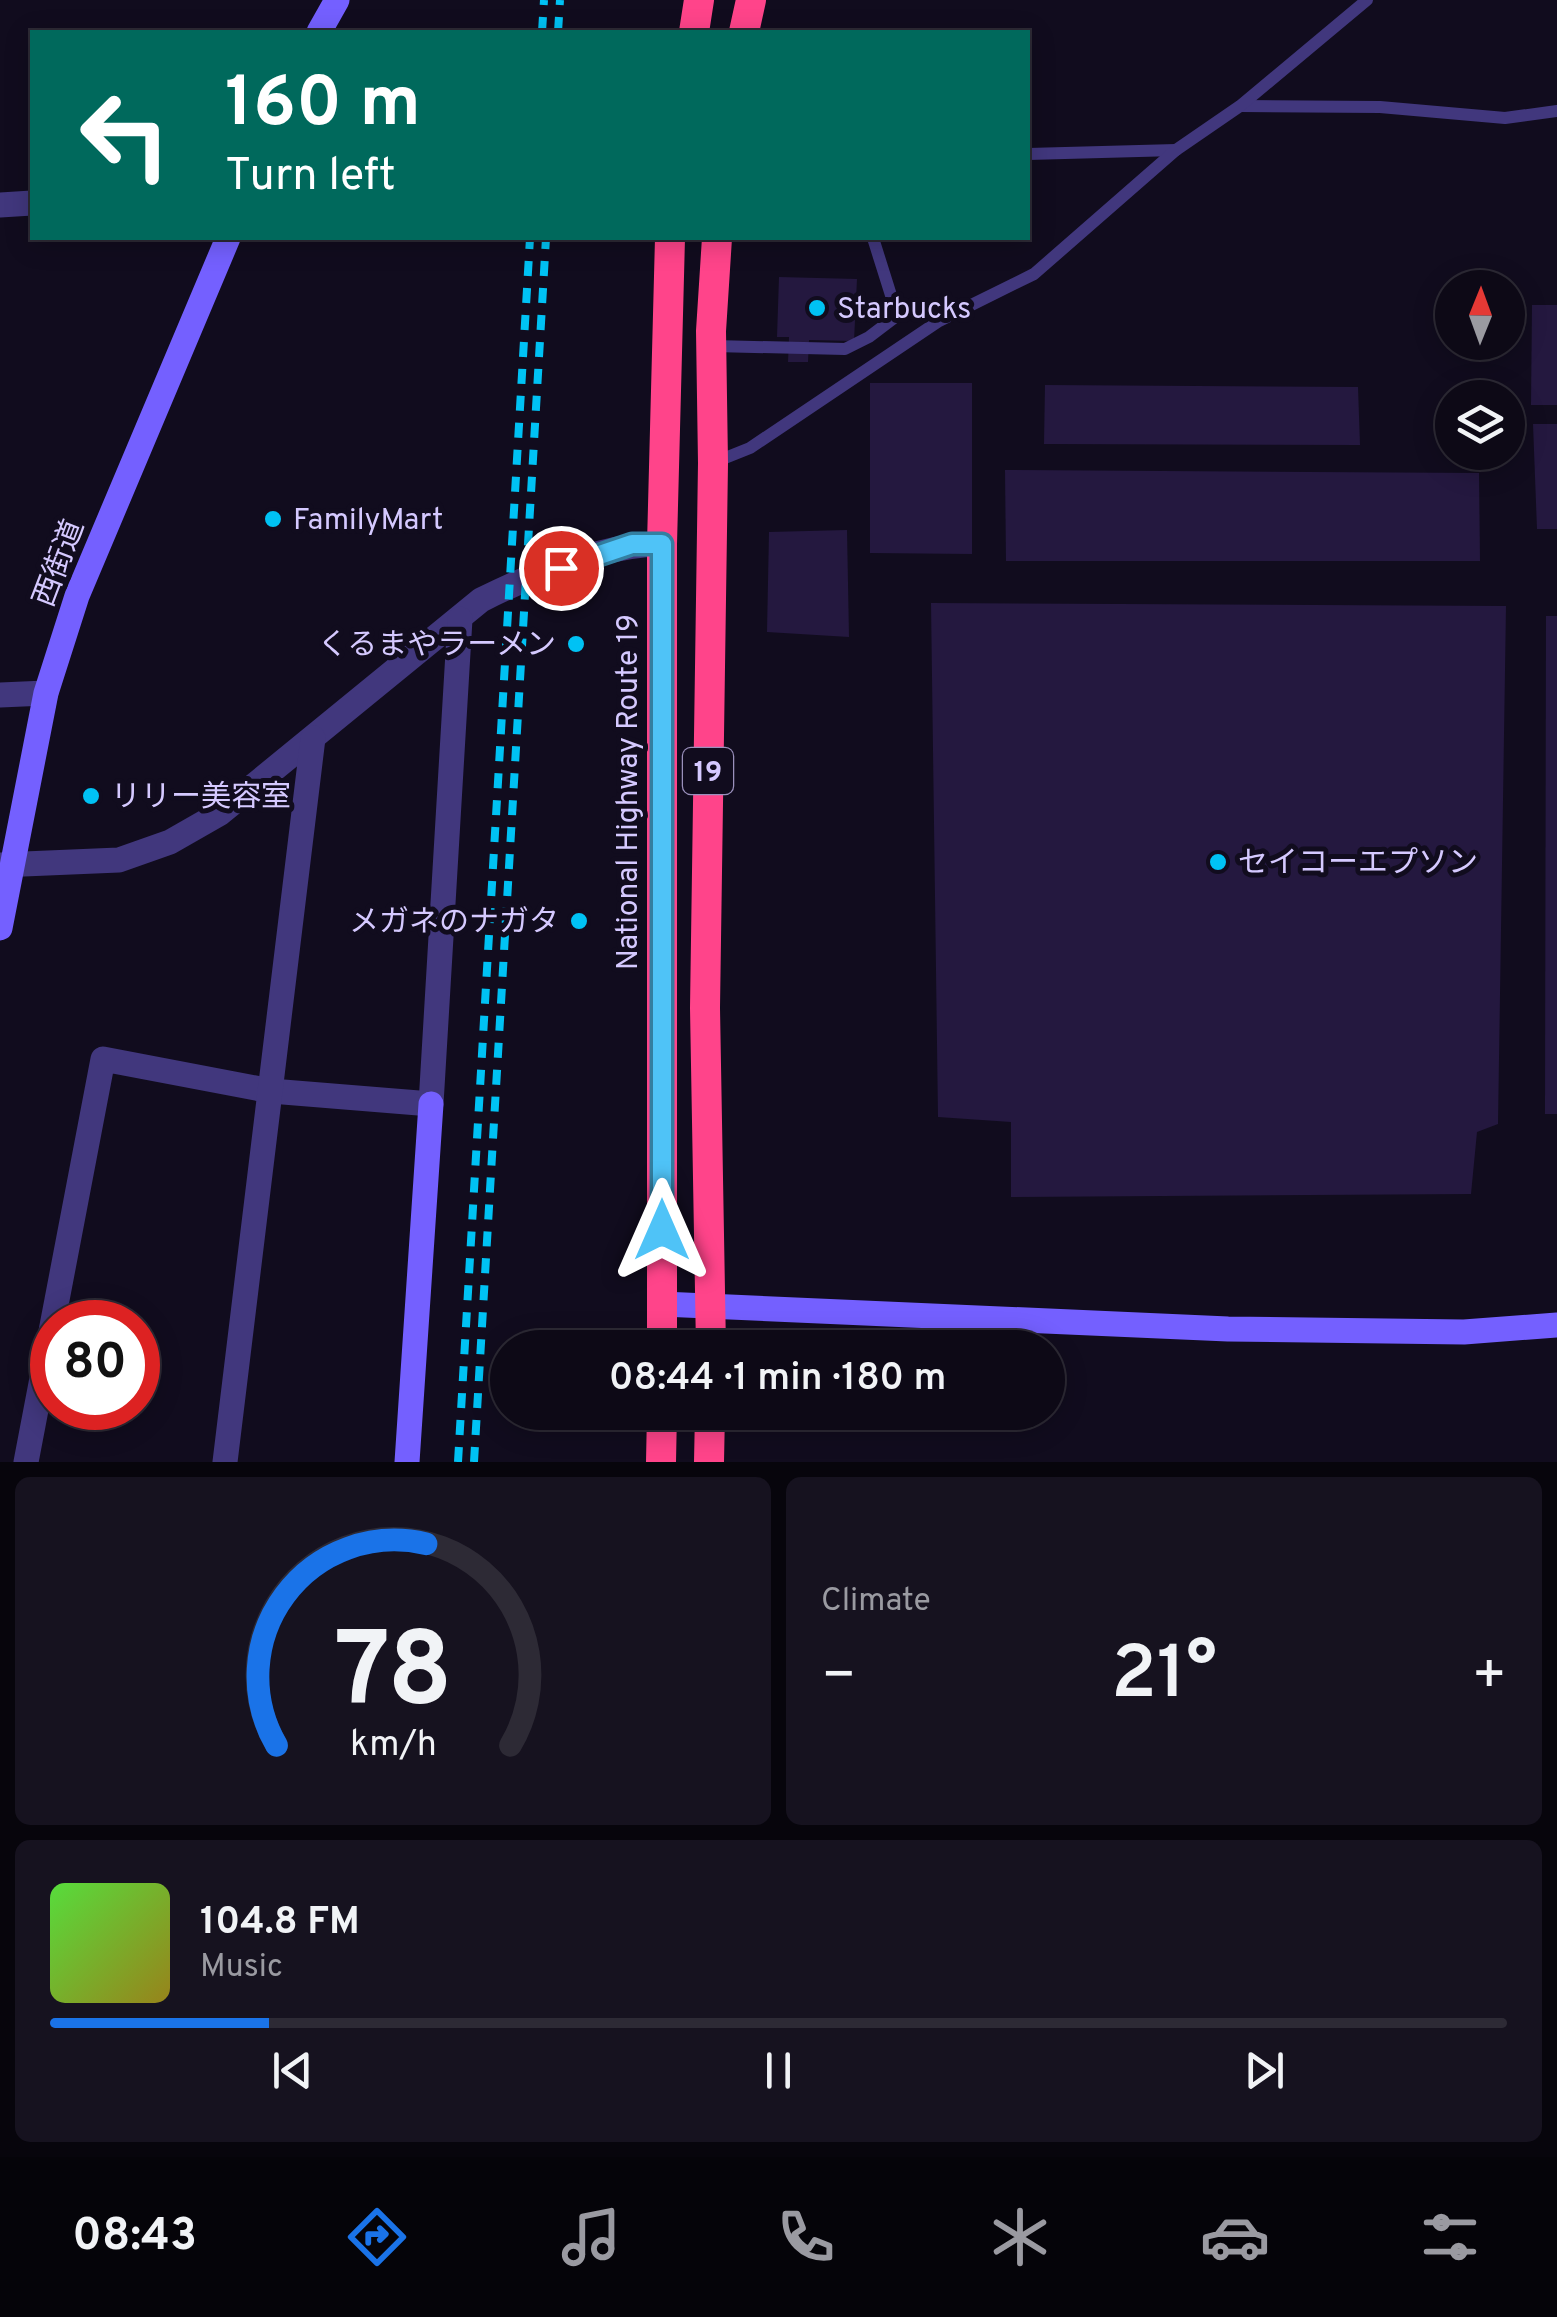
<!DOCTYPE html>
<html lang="en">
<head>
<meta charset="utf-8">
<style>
	:root { --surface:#0d0916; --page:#16121f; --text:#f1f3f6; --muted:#9a9aa1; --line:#2d2a35; --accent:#1a73e8 }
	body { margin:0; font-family:Overpass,"Noto Sans JP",sans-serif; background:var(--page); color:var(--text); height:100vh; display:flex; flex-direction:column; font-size:38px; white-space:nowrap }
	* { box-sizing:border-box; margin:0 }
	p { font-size:32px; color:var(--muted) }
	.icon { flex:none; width:55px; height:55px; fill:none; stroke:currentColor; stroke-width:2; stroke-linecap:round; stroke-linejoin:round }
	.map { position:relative; height:1462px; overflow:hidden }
	.sheet { display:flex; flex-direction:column; gap:15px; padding:15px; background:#07050c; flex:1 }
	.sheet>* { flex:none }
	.banner { position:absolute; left:30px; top:30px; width:1000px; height:210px; border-radius:0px; box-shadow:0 5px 25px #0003,0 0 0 2px var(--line); background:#00695c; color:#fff; overflow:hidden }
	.needle { width:65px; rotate:1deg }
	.tools { position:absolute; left:1435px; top:270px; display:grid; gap:20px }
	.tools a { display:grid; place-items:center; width:90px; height:90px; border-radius:50%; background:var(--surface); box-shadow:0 5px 25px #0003,0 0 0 2px var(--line); font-size:50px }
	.speed { position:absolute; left:30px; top:1300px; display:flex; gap:20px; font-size:50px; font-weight:700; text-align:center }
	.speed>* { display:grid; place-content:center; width:130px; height:130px; border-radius:50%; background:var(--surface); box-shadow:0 5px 25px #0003,0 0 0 2px var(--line); line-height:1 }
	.speed .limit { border:15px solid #d22; background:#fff; color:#111 }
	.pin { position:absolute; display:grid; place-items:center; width:85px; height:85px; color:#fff; margin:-42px; border:5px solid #fff; border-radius:50%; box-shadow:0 2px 10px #0007 }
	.me { position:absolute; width:110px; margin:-55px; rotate:0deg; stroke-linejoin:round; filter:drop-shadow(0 0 8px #0008) }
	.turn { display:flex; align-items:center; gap:35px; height:210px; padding:0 30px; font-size:45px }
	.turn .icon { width:130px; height:130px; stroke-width:2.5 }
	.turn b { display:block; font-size:70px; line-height:85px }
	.big { font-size:75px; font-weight:600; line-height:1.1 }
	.sheet .card { flex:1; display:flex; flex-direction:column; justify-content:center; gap:15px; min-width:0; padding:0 35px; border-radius:15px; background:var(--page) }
	.sheet .dial { align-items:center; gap:0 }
	.dial svg { height:260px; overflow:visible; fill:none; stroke:var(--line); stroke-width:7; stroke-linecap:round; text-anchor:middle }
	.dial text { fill:var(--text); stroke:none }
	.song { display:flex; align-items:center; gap:30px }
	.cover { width:120px; height:120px; border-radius:15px; background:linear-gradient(135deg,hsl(110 70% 55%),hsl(50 70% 35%)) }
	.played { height:10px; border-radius:5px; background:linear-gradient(90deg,var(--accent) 15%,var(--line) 15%) }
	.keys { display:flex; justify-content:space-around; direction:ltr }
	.heat { display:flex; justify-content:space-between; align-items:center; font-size:55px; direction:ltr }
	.sheet .tiles { flex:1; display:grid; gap:15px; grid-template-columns:1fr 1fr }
	.card:last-child { grid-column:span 2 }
	.trip { position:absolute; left:490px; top:1330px; width:575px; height:100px; border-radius:50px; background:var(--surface); box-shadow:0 5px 25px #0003,0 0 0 2px var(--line); font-weight:600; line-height:100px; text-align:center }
	.menu { display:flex; height:160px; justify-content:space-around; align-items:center; background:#050409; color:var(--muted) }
	.menu .icon { width:70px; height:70px }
	.menu .selected { color:var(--accent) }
	.menu b { font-size:45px; color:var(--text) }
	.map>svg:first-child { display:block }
	.building { fill:#24183f }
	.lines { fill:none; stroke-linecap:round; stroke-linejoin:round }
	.lane { stroke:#41377d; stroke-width:12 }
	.street { stroke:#41377d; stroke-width:25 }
	.secondary { stroke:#7460ff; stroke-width:25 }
	.highway { stroke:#ff448a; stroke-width:30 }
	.rail { stroke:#00c2f4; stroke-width:8; stroke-dasharray:15 12; stroke-linecap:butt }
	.route-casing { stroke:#337fa1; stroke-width:25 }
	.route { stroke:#4fc3f7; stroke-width:18 }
	.poi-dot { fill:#00c2f4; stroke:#110c1e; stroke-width:4 }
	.labels { text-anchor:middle; stroke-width:10; stroke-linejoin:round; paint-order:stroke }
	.shield { fill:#110c1e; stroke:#9a90bc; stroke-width:2.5 }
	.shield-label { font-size:28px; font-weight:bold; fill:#d5c9ff }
	.poi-label { font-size:30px; fill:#d5c9ff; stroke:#110c1e; text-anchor:start }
	.street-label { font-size:30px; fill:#d5c9ff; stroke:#110c1e }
</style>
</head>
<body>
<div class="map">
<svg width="1557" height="1462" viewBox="0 0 1557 1462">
	<rect width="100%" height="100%" fill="#110c1e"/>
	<!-- building -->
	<g class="building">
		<path d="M779 277 857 279 854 341 809 340 808 362H788L789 337H777Z"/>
		<path d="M1532 305H1557V405H1531Z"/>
		<path d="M870 383H972V554L870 553Z"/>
		<path d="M1045 385 1358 387 1360 445 1044 444Z"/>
		<path d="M1533 424H1557V529H1537Z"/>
		<path d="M1005 470 1479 473 1480 561H1006Z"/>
		<path d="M847 530 849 637 767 632 769 532Z"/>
		<path d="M931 603 1506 606 1498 1124 1477 1132 1471 1194 1011 1197V1122L938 1117Z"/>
		<path d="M1546 616H1557V1114H1545Z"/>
	</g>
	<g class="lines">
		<!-- lane -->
		<g class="lane">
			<path d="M1241 106 1380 107 1505 118 1557 111"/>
			<path d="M1028 154 1176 150"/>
			<path d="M714 346 845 349 869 337 894 318 895 308 873 238"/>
			<path d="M715 462 750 448 939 321 1034 274 1176 150 1240 106 1367 0"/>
		</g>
		<!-- street -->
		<g class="street">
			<path d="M0 205 32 203"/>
			<path d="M0 695 46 693"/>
			<path d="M0 865 119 860 170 842 219 814 481 600C533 574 605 544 662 544"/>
			<path d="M26 1462 103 1059 271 1091 431 1104 460 619"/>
			<path d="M225 1462 313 738"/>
		</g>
		<!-- secondary -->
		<g class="secondary">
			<path d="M319 32 337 0"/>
			<path d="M0 928 46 693 77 596 228 238"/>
			<path d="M662 1304 1228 1329 1464 1332 1557 1325"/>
			<path d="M407 1462 431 1104"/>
		</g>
		<!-- highway -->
		<g class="highway">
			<path d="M694 32 699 0"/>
			<path d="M744 32 751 0"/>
			<path d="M662 1348V544L670 238"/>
			<path d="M711 1348 705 1008 713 463 711 331 717 238"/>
			<path d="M661 1462 662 1412"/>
			<path d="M709 1462 710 1412"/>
		</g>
		<!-- rail -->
		<g class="rail">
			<path d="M542 32 544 0"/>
			<path d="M558 32 560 0"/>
			<path d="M458 1462 530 238"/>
			<path d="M474 1462 546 238"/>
		</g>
	</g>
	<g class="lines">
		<defs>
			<path id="route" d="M561 568 632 544H662V1230"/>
		</defs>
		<!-- route casing -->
		<use href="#route" class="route-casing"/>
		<!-- route -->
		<use href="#route" class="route"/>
	</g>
	<!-- markers -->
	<g class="poi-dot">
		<circle cx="817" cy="308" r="10"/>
		<circle cx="273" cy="519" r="10"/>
		<circle cx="576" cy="644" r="10"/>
		<circle cx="91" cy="796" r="10"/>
		<circle cx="1218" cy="862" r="10"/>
		<circle cx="579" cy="921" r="10"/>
	</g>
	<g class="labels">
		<!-- shield labels -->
		<rect class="shield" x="683" y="748" width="50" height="46" rx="8"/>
		<g class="shield-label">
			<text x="708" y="781">19</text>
		</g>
		<!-- poi labels -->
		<g class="poi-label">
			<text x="837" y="318">Starbucks</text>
			<text x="293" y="529">FamilyMart</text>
			<text x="556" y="654" text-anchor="end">くるまやラーメン</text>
			<text x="111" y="806">リリー美容室</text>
			<text x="1238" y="872">セイコーエプソン</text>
			<text x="559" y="931" text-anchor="end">メガネのナガタ</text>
		</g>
		<!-- street labels -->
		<g class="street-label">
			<text transform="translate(58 563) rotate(-69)" y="10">西街道</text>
			<text transform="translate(627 792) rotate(-90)" y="10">National Highway Route 19</text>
		</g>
	</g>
</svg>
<div class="tools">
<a><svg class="needle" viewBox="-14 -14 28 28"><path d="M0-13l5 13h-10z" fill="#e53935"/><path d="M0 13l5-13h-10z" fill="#9a9aa1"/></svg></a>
<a><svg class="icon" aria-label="layers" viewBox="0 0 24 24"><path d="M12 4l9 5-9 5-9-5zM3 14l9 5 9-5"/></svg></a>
</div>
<div class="speed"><div class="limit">80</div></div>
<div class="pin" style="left:561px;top:568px;background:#d93025"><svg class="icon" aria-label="arrive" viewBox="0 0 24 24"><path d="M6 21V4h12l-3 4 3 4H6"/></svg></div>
<svg class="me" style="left:662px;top:1230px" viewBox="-20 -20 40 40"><path d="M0-17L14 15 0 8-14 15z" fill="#4fc3f7" stroke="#fff" stroke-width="4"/></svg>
<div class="trip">08:44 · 1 min · 180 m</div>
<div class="banner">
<div class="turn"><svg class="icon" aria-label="left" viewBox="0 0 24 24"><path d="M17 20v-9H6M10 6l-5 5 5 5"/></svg><div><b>160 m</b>Turn left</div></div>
</div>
</div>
<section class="sheet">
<div class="tiles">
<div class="card dial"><svg viewBox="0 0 100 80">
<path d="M14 69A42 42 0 1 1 86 69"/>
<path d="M14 69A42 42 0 0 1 60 7" stroke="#1a73e8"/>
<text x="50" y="56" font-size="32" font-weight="700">78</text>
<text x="50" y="72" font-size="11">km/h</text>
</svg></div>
<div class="card"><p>Climate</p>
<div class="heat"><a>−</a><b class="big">21°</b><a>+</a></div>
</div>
<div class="card">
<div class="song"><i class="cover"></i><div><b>104.8 FM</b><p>Music</p></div></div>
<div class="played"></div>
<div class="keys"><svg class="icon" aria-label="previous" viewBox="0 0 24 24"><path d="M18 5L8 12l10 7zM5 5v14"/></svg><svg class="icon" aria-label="pause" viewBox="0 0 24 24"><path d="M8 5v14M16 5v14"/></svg><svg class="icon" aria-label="next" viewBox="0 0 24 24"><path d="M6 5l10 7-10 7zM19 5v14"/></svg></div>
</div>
</div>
</section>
<nav class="menu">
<b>08:43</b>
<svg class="icon selected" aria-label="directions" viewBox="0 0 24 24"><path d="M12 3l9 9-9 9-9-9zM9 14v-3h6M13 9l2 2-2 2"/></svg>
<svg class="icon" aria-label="music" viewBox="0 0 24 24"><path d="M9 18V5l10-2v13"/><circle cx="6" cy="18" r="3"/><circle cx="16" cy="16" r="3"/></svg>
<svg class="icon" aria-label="phone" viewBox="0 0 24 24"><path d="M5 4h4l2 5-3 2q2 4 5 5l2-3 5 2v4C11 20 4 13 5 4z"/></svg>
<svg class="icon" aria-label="climate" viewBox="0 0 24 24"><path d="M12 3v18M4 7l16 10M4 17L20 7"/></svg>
<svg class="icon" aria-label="car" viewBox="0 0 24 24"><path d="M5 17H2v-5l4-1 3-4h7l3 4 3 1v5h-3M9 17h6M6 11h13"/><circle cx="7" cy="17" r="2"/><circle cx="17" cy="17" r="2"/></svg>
<svg class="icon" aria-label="filters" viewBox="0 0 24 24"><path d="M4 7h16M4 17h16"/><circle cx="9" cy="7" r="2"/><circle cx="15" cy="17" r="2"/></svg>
</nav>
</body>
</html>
